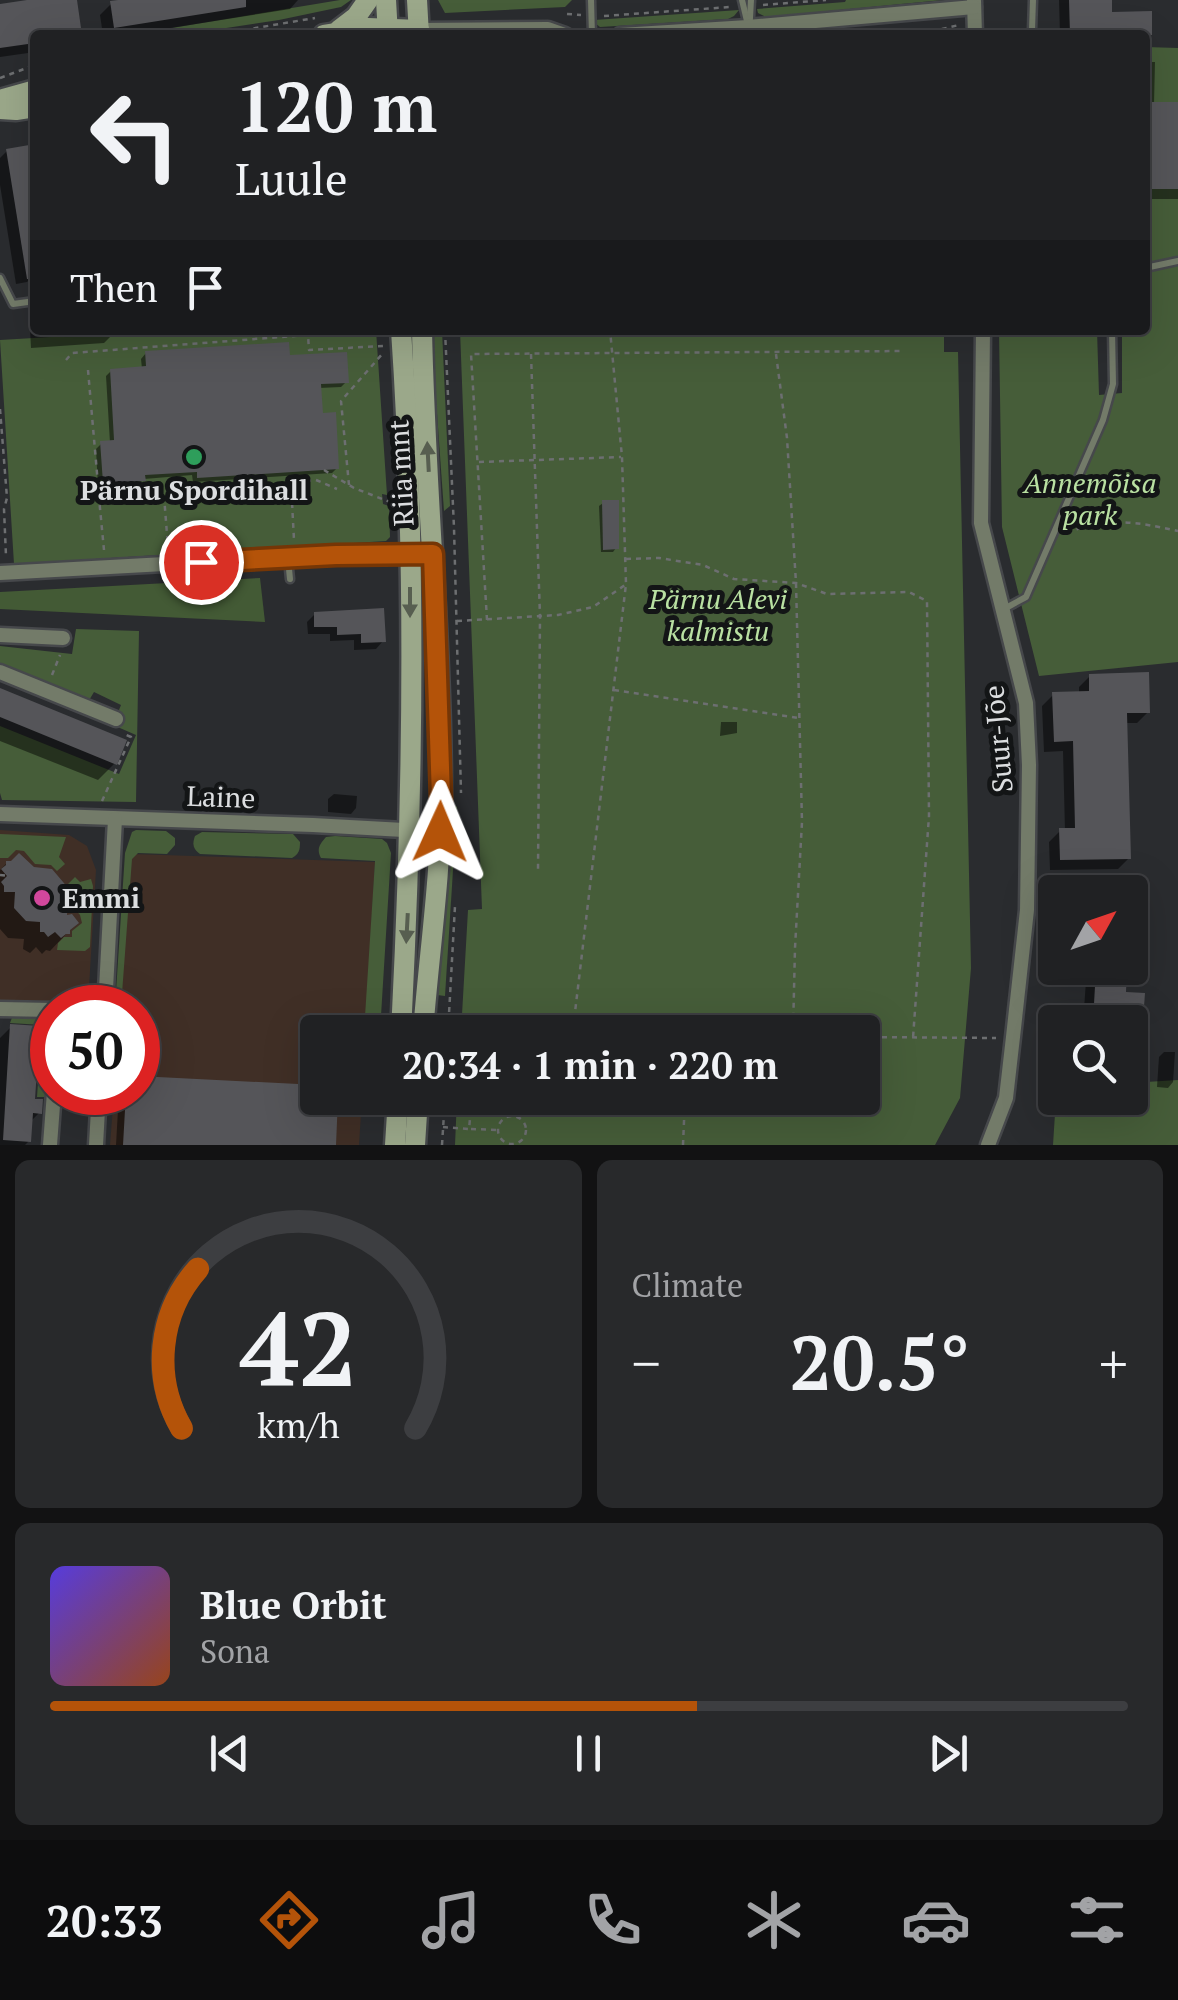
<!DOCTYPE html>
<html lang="en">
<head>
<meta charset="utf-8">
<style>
	:root { --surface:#202123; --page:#28292b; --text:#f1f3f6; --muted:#a2a3a6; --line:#3d3e41; --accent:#b45309 }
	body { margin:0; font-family:"PT Serif",serif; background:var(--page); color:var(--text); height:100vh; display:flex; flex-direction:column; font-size:38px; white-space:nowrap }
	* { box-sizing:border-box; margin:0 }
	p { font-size:32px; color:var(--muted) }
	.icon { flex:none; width:55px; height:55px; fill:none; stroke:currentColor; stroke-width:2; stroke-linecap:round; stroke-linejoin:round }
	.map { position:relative; height:1145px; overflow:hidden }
	.details { display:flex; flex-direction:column; gap:15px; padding:15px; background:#121213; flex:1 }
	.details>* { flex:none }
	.top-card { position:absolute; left:30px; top:30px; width:1120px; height:305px; border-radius:10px; box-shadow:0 10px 40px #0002,0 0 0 2px var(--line); background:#202123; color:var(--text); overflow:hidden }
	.needle { width:65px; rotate:50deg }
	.controls { position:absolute; left:1038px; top:875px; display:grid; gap:20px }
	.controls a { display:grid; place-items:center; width:110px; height:110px; border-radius:10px; background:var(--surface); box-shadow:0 10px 40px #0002,0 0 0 2px var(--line); font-size:50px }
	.speed { position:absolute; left:30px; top:985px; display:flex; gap:20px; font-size:50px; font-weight:700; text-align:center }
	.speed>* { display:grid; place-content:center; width:130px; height:130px; border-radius:50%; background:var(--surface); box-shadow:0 10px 40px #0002,0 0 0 2px var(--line); line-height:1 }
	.speed .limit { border:15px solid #d22; background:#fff; color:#111 }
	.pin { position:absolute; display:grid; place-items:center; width:85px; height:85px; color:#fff; margin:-42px; border:5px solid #fff; border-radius:50%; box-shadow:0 2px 10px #0007 }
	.me { position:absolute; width:110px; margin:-55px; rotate:1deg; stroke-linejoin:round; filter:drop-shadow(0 0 8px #0008) }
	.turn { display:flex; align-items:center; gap:35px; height:210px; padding:0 40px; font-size:45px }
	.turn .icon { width:130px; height:130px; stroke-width:2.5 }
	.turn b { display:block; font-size:70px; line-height:85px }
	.then { display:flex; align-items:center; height:95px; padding:0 40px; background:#0003; gap:20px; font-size:38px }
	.big { font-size:75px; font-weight:700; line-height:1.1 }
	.details .card { flex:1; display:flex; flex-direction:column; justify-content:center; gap:15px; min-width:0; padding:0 35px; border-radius:15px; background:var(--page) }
	.details .dial { align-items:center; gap:0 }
	.dial svg { height:260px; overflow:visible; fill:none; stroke:var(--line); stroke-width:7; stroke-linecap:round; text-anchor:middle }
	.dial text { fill:var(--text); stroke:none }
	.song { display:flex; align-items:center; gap:30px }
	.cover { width:120px; height:120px; border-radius:15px; background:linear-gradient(135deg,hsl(250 70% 55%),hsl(20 70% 35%)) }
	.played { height:10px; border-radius:5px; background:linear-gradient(90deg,var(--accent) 60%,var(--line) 60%) }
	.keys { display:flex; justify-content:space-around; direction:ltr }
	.heat { display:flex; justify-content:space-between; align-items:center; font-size:55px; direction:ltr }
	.details .tiles { flex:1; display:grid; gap:15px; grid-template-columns:1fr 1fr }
	.card:last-child { grid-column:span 2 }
	.trip { position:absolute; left:300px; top:1015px; width:580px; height:100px; border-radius:10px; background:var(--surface); box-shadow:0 10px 40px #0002,0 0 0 2px var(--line); font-weight:700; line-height:100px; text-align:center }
	.tabs { display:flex; height:160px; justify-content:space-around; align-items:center; background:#0d0d0e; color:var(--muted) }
	.tabs .icon { width:70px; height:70px }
	.tabs .on { color:var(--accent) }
	.tabs b { font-size:45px; color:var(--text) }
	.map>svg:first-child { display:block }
	.commercial { fill:#402f26 }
	.green { fill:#465d39 }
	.forest { fill:#435a35 }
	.shadow { fill:#0007 }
	.building { fill:#555559 }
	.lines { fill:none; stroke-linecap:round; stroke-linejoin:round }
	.lane-casing { stroke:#46484b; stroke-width:11 }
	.street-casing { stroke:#46484b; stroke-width:19 }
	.secondary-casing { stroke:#46484b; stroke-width:25 }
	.path { stroke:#6d6f71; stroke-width:2.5; stroke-dasharray:5 5; stroke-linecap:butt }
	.lane { stroke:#737b69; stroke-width:6 }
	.street { stroke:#737b69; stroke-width:14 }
	.secondary { stroke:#9ba88a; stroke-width:20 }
	.oneway { fill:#575e50 }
	.route-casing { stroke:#753606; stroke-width:25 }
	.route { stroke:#b45309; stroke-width:18 }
	.leisure-dot { fill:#2e9e5b; stroke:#131516; stroke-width:4 }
	.hotel-dot { fill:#d1479c; stroke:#131516; stroke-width:4 }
	.labels { text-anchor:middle; stroke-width:10; stroke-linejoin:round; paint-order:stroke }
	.street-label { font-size:28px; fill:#dcdee0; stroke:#131516 }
	.park-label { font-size:28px; font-style:italic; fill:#b9e1a2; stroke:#131516 }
	.poi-label { font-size:28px; font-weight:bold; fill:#dcdee0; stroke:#131516 }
</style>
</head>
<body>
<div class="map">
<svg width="1178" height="1145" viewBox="0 0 1178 1145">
	<rect width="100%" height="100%" fill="#2a2c2f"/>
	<!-- commercial -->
	<g class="commercial">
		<path d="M0 830 69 835 87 846 96 870 88 1004 0 1000Z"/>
		<path d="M131 854 375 862 365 1032H318V1098H362L359 1145H110L114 1093 138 1092V1008L120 1007Z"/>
	</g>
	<!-- green -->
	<g class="green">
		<path d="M340 0H351L341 7 279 20 180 35H130Z"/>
		<path d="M438 0H572L565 7 445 13Z"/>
		<path d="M846 0H943L766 17 758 13 757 9 845 2Z"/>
		<path d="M739 10 734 16 728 19 600 27 595 23 594 20Z"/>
		<path d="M1145 47 1178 48V662L1039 676 1002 527 999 330H1097L1099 395 1122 393V330H1145Z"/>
		<path d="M168 330H376L387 495 382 494 383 504 389 506 390 537 386 541 14 564 0 340Z"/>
		<path d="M431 330H442L450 506 444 511Z"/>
		<path d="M460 330H944V352H958L971 968 960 1098 935 1145H455L457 1098H862V1032H461L468 910 482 909Z"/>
		<path d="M76 629 139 631 136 802 2 800 0 793V726L119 774 136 735 113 725 121 705 94 692 88 702 0 665V646L72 654Z"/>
		<path d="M452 804 457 807 445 996 437 995Z"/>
		<path d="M136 830 166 831 175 838V845L167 854 138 853 132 859 121 1007H115L125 853 132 832Z"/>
		<path d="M202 832 293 834 300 842C300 850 299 854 292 858L200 854C193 849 192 844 195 836Z"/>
		<path d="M0 834 66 837 59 857 65 864 57 871 51 865 35 864 24 851 16 850 8 858H0Z"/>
		<path d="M335 836 382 839 387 843 391 853 380 1032H364L375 861 321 858C316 849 320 844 326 837Z"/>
		<path d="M75 877 80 882 91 879 93 886 90 947 85 951 57 950 58 943 64 937H72V931L82 923 80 915 72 905 73 890 68 884Z"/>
		<path d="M13 1015 46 1016 52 1022 48 1097H37L42 1025 10 1023Z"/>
		<path d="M1178 1080V1145H1053L1056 1098H1130V1083Z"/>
	</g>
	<!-- forest -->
	<path class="forest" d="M260 578 265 622 0 609V592Z"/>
	<!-- shadow -->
	<g class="shadow">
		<path d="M45 0H74L79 35H35V52L0 57V6Z"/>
		<path d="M133 0H298L290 9 126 35H103L100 15 111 4Z"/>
		<path d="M1059 0H1110V15L1149 14 1150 62H1155L1154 104H1178V199H1145V35H1060Z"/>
		<path d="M35 147V275L27 282 16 284 0 185V158L7 151Z"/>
		<path d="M35 324V330H125L115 332 104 343 31 348 30 329Z"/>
		<path d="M146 353 288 358 346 382 341 387 319 388 321 416 337 468 332 473 193 482 192 475 144 479 138 485 98 487 96 449 101 444 110 443 106 376 111 371 142 369 141 359Z"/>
		<path d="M603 503 616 548 613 552H601L599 506Z"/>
		<path d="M315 614 383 641 376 649 354 650V640L330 641V634H308L307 622Z"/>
		<path d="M1090 676 1148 712 1137 723H1125L1129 858 1118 869 1050 870 1049 842 1060 831H1065L1063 751 1044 752 1042 706 1053 695 1079 694V687Z"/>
		<path d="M0 691 115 763 98 780 0 741Z"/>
		<path d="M721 722H737V733L720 736Z"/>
		<path d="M334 794 357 796 356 808 351 814 328 812V799Z"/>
		<path d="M7 863 65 918 67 933 50 951 46 950 42 954 36 947 30 953 23 949 24 939 8 938 0 929V870Z"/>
		<path d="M1087 968H1125L1123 994 1141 1020 1130 1031V1022H1083Z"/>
		<path d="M11 1027 32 1101 39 1113 30 1122 29 1141 25 1145H0V1038Z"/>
		<path d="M1164 1052H1175L1173 1082 1168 1088 1157 1087 1159 1057Z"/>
		<path d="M138 1078 318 1087V1098H336L333 1145H116L119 1092H138Z"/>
	</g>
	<!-- building -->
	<g class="building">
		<path d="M27 0H77L82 35H35V43L0 48V4Z"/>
		<path d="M118 0H246V7L114 28 110 1Z"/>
		<path d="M1069 0H1112V12L1152 11V35H1070Z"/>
		<rect x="1145" y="102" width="33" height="87"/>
		<path d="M35 144V279H27L6 149Z"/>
		<path d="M289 342 290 355 347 352 349 383 321 384 323 413 336 412 339 469 197 478V472L145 475 146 481 103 483 100 441 114 440 110 369 146 366 145 351Z"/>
		<path d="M602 500H619V549L603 550Z"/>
		<path d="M384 608 386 642 361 643V634L337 635V627H314V612Z"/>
		<path d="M1149 672 1150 713H1127L1131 859 1060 860 1059 828H1075L1073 741 1054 742 1052 692 1089 691V674Z"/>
		<path d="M0 688 127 740 117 765 0 717Z"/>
		<path d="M19 853 34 867 52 869 69 889 67 915 72 914 79 923 70 930V934H66L61 938 55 932 48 937 44 932H40V922L26 921 14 908 15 892H4V886L1 882 7 876 1 869 6 865V861H11Z"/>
		<path d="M1096 968H1127L1126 992 1145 993 1143 1021 1122 1020V1022H1093Z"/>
		<path d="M10 1024 40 1026 35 1099H43L42 1114 33 1113 31 1142 3 1140Z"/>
		<path d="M138 1076 318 1085V1098H338L336 1145H123L126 1092H138Z"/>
	</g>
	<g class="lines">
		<defs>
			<g id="lane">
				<path d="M591 0 592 35"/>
				<path d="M742 0 747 21"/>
				<path d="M1032 30 1033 0"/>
				<path d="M749 35 751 0"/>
				<path d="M1145 268 1178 261"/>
				<path d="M0 278 13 304 35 301"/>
				<path d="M288 559 290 579"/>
				<path d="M1004 609 1026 597 1103 420 1113 384 1112 330"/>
			</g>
			<g id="street">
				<path d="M974 1 975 35"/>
				<path d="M419 30 548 29 565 35"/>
				<path d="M620 35 748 27 974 7"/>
				<path d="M983 330 981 523 1026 703 1029 765 1027 910 1013 1037 1006 1098 988 1145"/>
				<path d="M0 573 313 556 418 554"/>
				<path d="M0 635 63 638"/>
				<path d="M0 672 116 719"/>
				<path d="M0 814 313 825 440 832"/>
				<path d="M105 1008 115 819"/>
				<path d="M0 1009 52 1010"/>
				<path d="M50 1145 54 1092"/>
				<path d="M96 1145 99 1092"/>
			</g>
			<g id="secondary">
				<path d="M386 0 388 35"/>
				<path d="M417 0 419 35"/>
				<path d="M339 30 356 17 368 0"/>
				<path d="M324 35 368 28 419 30"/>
				<path d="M0 100 35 90"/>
				<path d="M0 109 16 110 35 107"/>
				<path d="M422 330C425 485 441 641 441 796 441 875 429 954 423 1032"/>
				<path d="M401 1032C413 801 417 562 401 330"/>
				<path d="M395 1145 398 1098"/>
				<path d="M415 1145 418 1098"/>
			</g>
		</defs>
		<!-- lane casing -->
		<use href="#lane" class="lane-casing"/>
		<!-- street casing -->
		<use href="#street" class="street-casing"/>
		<!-- secondary casing -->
		<use href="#secondary" class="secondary-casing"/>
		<!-- path -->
		<g class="path">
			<path d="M763 5 826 0"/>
			<path d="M567 14 581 15"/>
			<path d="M604 16 730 7"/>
			<path d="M214 35 315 18"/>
			<path d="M872 35 942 29 959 25"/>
			<path d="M0 78 35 65"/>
			<path d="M445 330 454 528 461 793"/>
			<path d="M531 354 540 616 538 872"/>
			<path d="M776 354 787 438 796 583 802 822 795 948 793 1032"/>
			<path d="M66 360 72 353 308 335 309 350 383 346"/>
			<path d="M88 370 99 496"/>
			<path d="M0 409 7 498 4 509 6 556"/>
			<path d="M479 462 621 457"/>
			<path d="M324 470 354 488 390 502"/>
			<path d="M291 483 294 540"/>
			<path d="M349 485 341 401 384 352"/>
			<path d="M164 496 168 547"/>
			<path d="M1067 533C1108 516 1136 522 1178 531"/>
			<path d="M104 550 99 498 316 480 337 489"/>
			<path d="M626 559 659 558 703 565 734 579 796 583 827 594 909 592 927 601 929 816 913 1038"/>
			<path d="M487 620 471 354 903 351"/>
			<path d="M457 621 558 615 593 607 625 585"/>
			<path d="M52 675 60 655"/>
			<path d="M614 690 799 718"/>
			<path d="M102 801 131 737 124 734"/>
			<path d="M0 875 9 876"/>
			<path d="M450 1023 477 1024"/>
			<path d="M573 1029 626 584 622 457 610 330"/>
			<path d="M448 1032 455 906"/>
			<path d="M477 1032 478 1024 680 1032"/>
			<path d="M862 1037 996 1038"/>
			<circle cx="512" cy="1130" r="14"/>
			<path d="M443 1127 469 1129 472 1098"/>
			<path d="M471 1129 498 1130"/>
			<path d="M442 1145 445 1098"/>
			<path d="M683 1145 685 1098"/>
		</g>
		<!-- lane -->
		<use href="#lane" class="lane"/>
		<!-- street -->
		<use href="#street" class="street"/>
		<!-- secondary -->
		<use href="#secondary" class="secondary"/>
	</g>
	<!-- one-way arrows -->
	<defs><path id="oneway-solid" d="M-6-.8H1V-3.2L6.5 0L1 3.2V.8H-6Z" transform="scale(2.5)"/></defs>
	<g class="oneway">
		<use href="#oneway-solid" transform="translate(428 457) rotate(-93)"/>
		<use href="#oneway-solid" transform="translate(410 602) rotate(90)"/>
		<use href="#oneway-solid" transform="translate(407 928) rotate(93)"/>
	</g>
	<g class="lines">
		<defs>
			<path id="route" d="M201 562 336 555 433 554 441 798 440 832"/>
		</defs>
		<!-- route casing -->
		<use href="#route" class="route-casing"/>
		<!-- route -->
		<use href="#route" class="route"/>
	</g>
	<!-- markers -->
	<circle class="leisure-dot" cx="194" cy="457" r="10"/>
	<circle class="hotel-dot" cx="42" cy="898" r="10"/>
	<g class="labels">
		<!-- street labels -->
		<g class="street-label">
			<text transform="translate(401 473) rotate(-93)" y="10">Riia mnt</text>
			<text transform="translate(998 739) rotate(-95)" y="10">Suur-Jõe</text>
			<text transform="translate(221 797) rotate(2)" y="10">Laine</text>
		</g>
		<!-- park labels -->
		<g class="park-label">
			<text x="1090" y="493">Annemõisa<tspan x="1090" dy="32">park</tspan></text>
			<text x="718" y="609">Pärnu Alevi<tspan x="718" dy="32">kalmistu</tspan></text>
		</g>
		<!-- poi labels -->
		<g class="poi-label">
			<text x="194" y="500">Pärnu Spordihall</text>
			<text x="62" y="908" text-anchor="start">Emmi</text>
		</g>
	</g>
</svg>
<div class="controls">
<a><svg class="needle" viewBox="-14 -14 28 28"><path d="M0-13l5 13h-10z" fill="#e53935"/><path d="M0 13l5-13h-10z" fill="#a2a3a6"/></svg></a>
<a><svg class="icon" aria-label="search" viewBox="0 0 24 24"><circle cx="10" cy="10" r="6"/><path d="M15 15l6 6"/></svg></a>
</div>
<div class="speed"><div class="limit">50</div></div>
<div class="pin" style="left:201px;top:562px;background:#d93025"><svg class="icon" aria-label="arrive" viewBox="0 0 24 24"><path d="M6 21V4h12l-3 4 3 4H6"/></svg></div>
<svg class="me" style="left:440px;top:832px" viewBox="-20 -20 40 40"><path d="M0-17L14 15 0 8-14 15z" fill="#b45309" stroke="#fff" stroke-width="4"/></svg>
<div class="trip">20:34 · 1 min · 220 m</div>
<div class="top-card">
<div class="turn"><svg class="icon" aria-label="left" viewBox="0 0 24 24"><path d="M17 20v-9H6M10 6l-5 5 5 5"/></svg><div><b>120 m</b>Luule</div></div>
<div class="then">Then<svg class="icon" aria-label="arrive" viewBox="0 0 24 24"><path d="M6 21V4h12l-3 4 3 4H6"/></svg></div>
</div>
</div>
<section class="details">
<div class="tiles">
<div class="card dial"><svg viewBox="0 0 100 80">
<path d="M14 69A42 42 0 1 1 86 69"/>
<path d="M14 69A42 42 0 0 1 19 20" stroke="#b45309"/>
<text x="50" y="56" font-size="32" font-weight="700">42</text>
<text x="50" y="72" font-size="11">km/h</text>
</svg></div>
<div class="card"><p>Climate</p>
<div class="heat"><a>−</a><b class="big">20.5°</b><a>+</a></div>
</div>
<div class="card">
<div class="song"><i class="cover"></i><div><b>Blue Orbit</b><p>Sona</p></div></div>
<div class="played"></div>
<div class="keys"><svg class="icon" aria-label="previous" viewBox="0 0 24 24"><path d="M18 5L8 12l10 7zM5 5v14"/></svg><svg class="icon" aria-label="pause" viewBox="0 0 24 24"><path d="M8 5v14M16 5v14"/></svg><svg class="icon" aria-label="next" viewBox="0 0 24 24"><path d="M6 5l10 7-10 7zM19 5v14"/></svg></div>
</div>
</div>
</section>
<nav class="tabs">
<b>20:33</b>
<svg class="icon on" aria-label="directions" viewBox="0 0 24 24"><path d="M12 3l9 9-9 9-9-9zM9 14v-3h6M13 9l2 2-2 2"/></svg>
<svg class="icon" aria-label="music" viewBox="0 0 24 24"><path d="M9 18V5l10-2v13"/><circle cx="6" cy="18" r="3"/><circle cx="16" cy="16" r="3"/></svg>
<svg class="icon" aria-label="phone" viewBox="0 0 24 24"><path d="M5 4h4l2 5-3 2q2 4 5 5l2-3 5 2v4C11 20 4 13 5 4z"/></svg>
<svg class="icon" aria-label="climate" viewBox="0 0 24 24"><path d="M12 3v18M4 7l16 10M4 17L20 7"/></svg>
<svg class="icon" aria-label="car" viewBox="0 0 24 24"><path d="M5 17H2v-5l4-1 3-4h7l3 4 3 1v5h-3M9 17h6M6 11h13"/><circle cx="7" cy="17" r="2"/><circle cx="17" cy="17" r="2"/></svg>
<svg class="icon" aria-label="filters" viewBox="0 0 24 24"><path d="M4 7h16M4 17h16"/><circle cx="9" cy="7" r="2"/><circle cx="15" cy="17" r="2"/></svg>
</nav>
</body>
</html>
